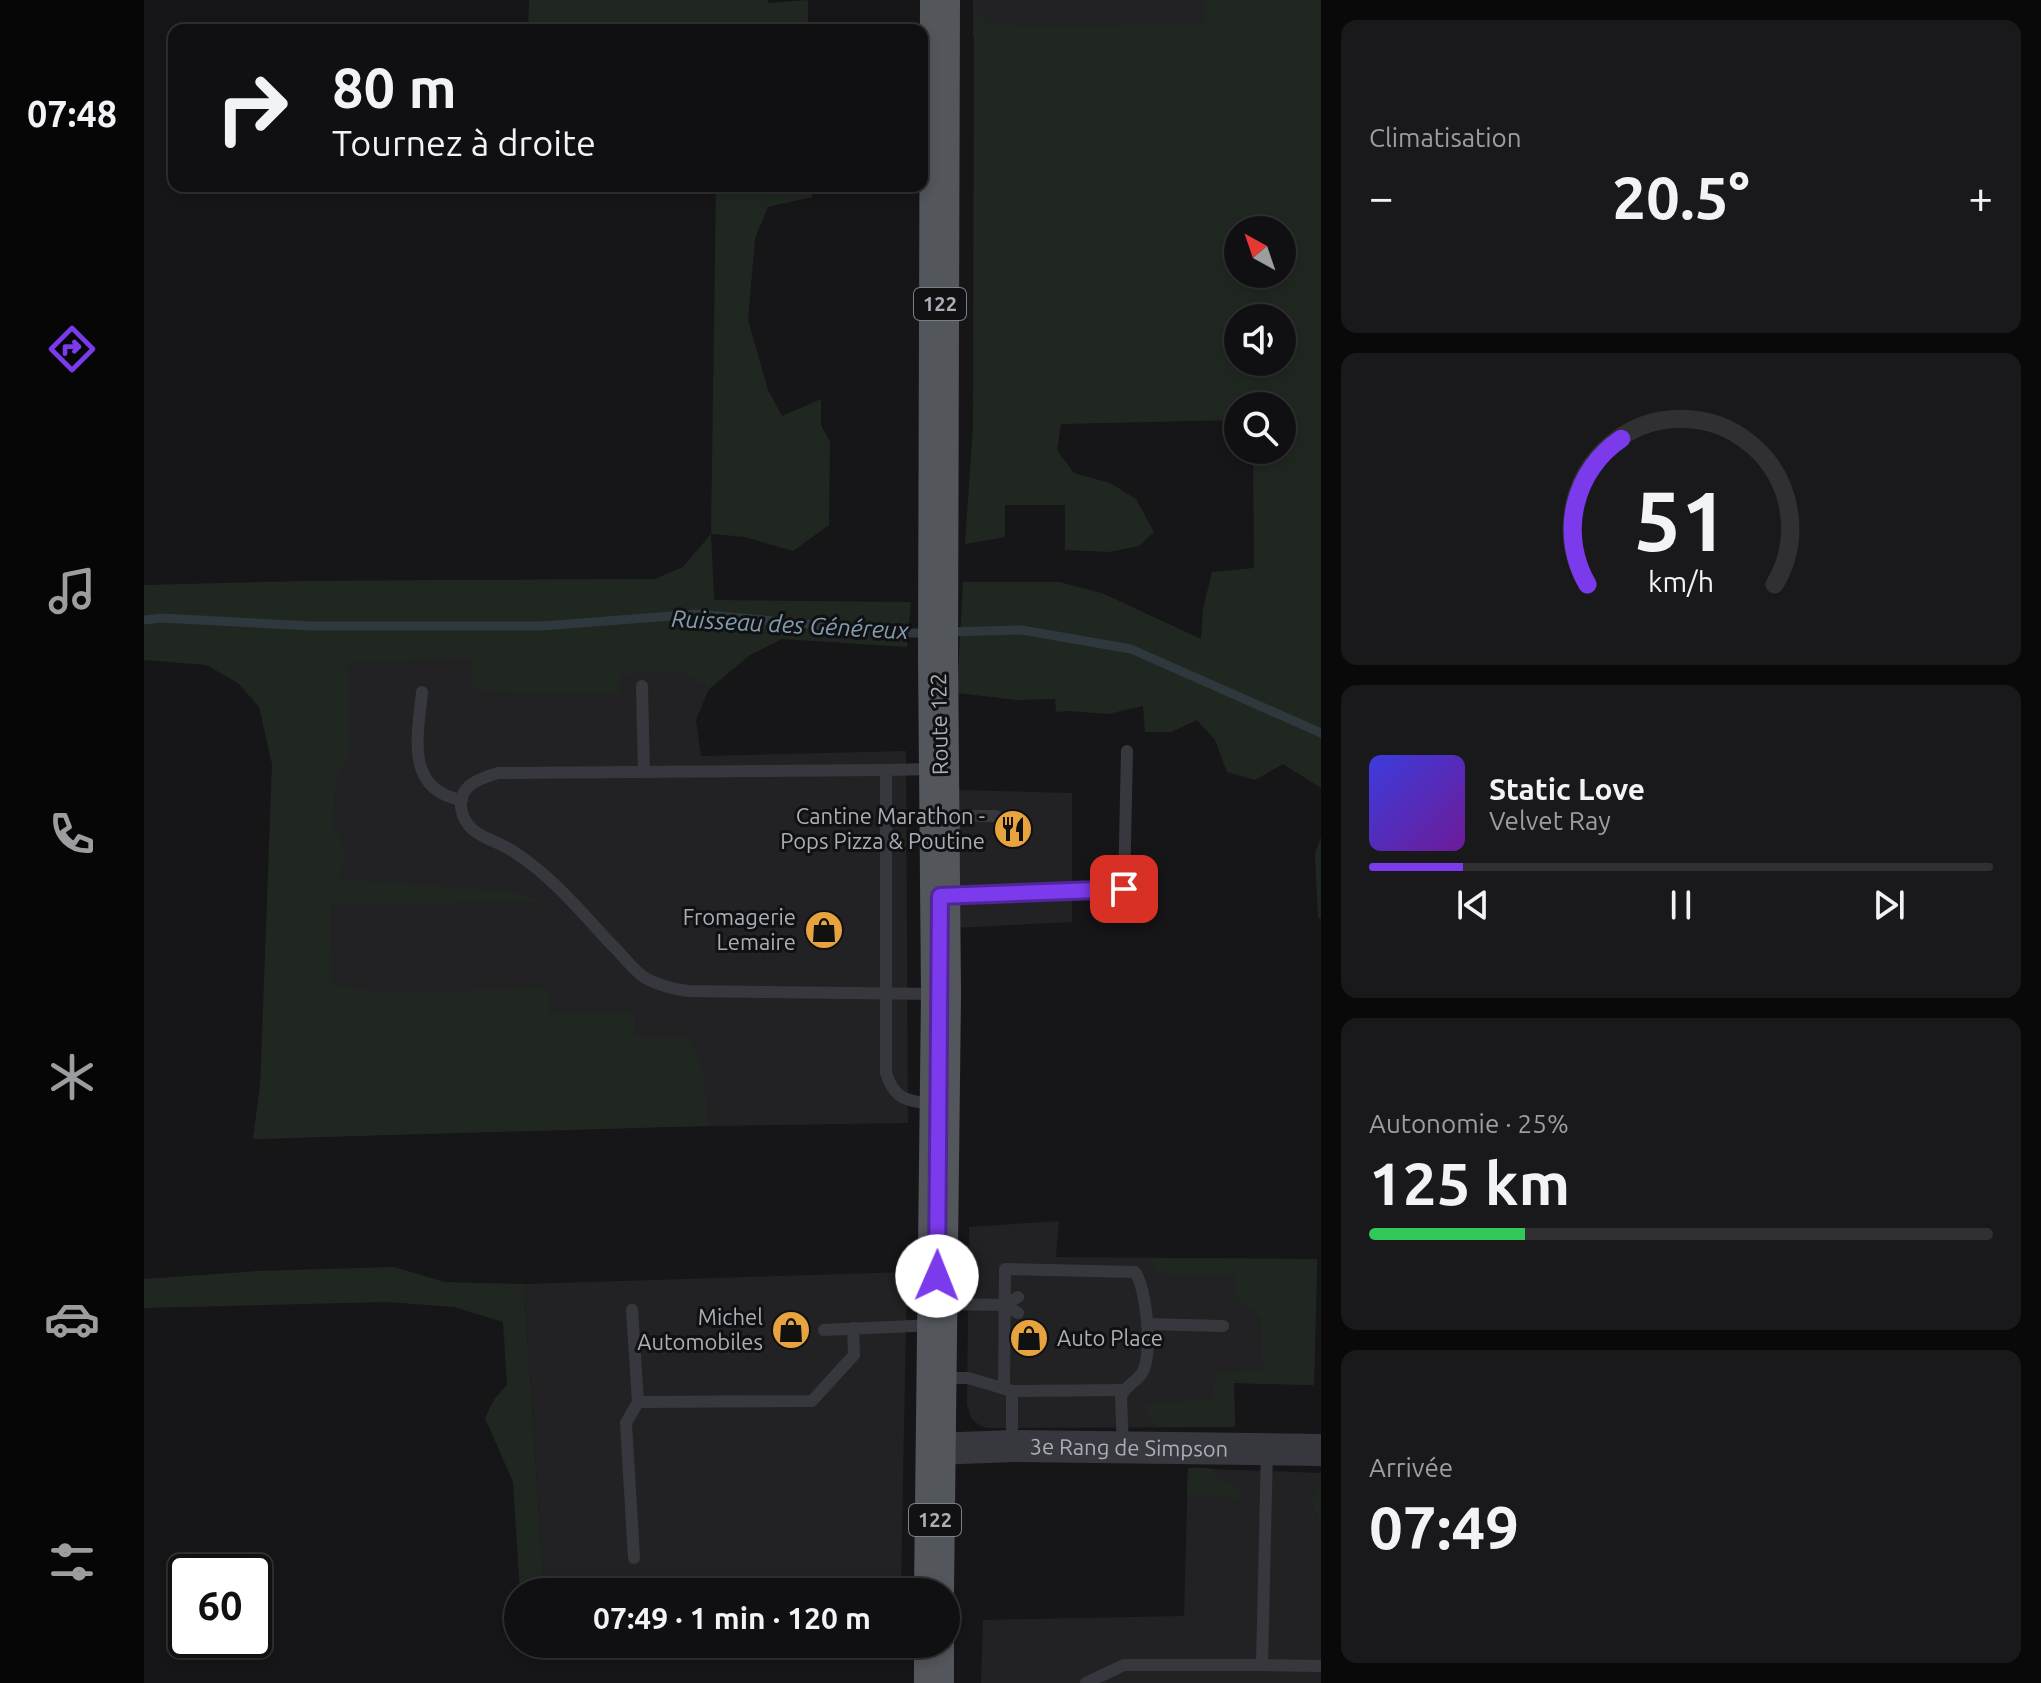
<!DOCTYPE html>
<html lang="fr">
<head>
<meta charset="utf-8">
<style>
	:root { --surface:#101012; --page:#19191b; --text:#f1f3f6; --muted:#9c9d9f; --line:#303032; --accent:#7c3aed }
	body { margin:0; font-family:Ubuntu,sans-serif; background:var(--page); color:var(--text); height:100vh; display:flex; flex-direction:column; font-size:30px; white-space:nowrap }
	* { box-sizing:border-box; margin:0 }
	p { font-size:26px; color:var(--muted) }
	.icon { flex:none; width:44px; height:44px; fill:none; stroke:currentColor; stroke-width:2; stroke-linecap:round; stroke-linejoin:round }
	.map { position:relative; flex:1; overflow:hidden }
	.sheet { display:flex; flex-direction:column; gap:20px; padding:20px; background:#09090a; width:720px }
	.sheet>* { flex:none }
	.hud { position:absolute; left:24px; top:24px; width:760px; height:168px; border-radius:16px; box-shadow:0 4px 12px #0003,0 0 0 2px var(--line); background:#101012; color:var(--text); overflow:hidden }
	.needle { width:52px; rotate:320deg }
	.fabs { position:absolute; left:1080px; top:216px; display:grid; gap:16px }
	.fabs a { display:grid; place-items:center; width:72px; height:72px; border-radius:50%; background:var(--surface); box-shadow:0 4px 12px #0003,0 0 0 2px var(--line); font-size:40px }
	.speed { position:absolute; left:24px; top:1554px; display:flex; gap:16px; font-size:40px; font-weight:700; text-align:center }
	.speed>* { display:grid; place-content:center; width:104px; height:104px; border-radius:50%; background:var(--surface); box-shadow:0 4px 12px #0003,0 0 0 2px var(--line); line-height:1 }
	.speed .limit { border:4px solid #111; border-radius:12px; background:#fff; color:#111 }
	.pin { position:absolute; display:grid; place-items:center; width:68px; height:68px; color:#fff; margin:-34px; border-radius:16px; box-shadow:0 4px 12px #0006 }
	.me { position:absolute; width:88px; margin:-44px; rotate:1deg; stroke-linejoin:round; filter:drop-shadow(0 0 6px #0008) }
	.turn { display:flex; align-items:center; gap:28px; height:168px; padding:0 32px; font-size:36px }
	.turn .icon { width:104px; height:104px; stroke-width:2.5 }
	.turn b { display:block; font-size:56px; line-height:68px }
	.big { font-size:60px; font-weight:600; line-height:1.1 }
	.sheet .tile { flex:1; display:flex; flex-direction:column; justify-content:center; gap:12px; min-width:0; padding:0 28px; border-radius:16px; background:var(--page) }
	.sheet .dial { align-items:center; gap:0 }
	.dial svg { height:208px; overflow:visible; fill:none; stroke:var(--line); stroke-width:7; stroke-linecap:round; text-anchor:middle }
	.dial text { fill:var(--text); stroke:none }
	.song { display:flex; align-items:center; gap:24px }
	.cover { width:96px; height:96px; border-radius:12px; background:linear-gradient(135deg,hsl(240 70% 55%),hsl(280 70% 35%)) }
	.played { height:8px; border-radius:4px; background:linear-gradient(90deg,var(--accent) 15%,var(--line) 15%) }
	.keys { display:flex; justify-content:space-around; direction:ltr }
	.heat { display:flex; justify-content:space-between; align-items:center; font-size:44px; direction:ltr }
	.charge { height:12px; border-radius:6px; background:linear-gradient(90deg,#34c759 25%,var(--line) 0) }
	.trip { position:absolute; left:360px; top:1578px; width:456px; height:80px; border-radius:40px; background:var(--surface); box-shadow:0 4px 12px #0003,0 0 0 2px var(--line); font-weight:600; line-height:80px; text-align:center }
	main { display:flex; flex:1; min-height:0 }
	.dock { display:flex; flex-direction:column; width:144px; justify-content:space-around; align-items:center; background:#060607; color:var(--muted) }
	.dock .icon { width:56px; height:56px }
	.dock .current { color:var(--accent) }
	.dock b { font-size:36px; color:var(--text) }
	.map>svg:first-child { display:block }
	.built { fill:#222225 }
	.green { fill:#202721; fill-rule:evenodd }
	.lines { fill:none; stroke-linecap:round; stroke-linejoin:round }
	.stream { stroke:#2f383d; stroke-width:9 }
	.service { stroke:#37383d; stroke-width:12 }
	.tertiary { stroke:#37383d; stroke-width:32 }
	.primary { stroke:#53565b; stroke-width:40 }
	.route-casing { stroke:#51269a; stroke-width:20 }
	.route { stroke:#7c3aed; stroke-width:14 }
	.labels { text-anchor:middle; stroke-width:6; stroke-linejoin:round; paint-order:stroke }
	.shield { fill:#111113; stroke:#7b7f86; stroke-width:2 }
	.shield-label { font-size:20px; font-weight:bold; fill:#a9aeb7 }
	.street-label { font-size:22px; fill:#a9aeb7; stroke:#111113 }
	.poi-label { font-size:22px; fill:#a9aeb7; stroke:#111113; text-anchor:end }
	.water-label { font-size:24px; font-style:italic; fill:#829db0; stroke:#111113 }
</style>
</head>
<body>
<main>
<nav class="dock">
<b>07:48</b>
<svg class="icon current" aria-label="directions" viewBox="0 0 24 24"><path d="M12 3l9 9-9 9-9-9zM9 14v-3h6M13 9l2 2-2 2"/></svg>
<svg class="icon" aria-label="music" viewBox="0 0 24 24"><path d="M9 18V5l10-2v13"/><circle cx="6" cy="18" r="3"/><circle cx="16" cy="16" r="3"/></svg>
<svg class="icon" aria-label="phone" viewBox="0 0 24 24"><path d="M5 4h4l2 5-3 2q2 4 5 5l2-3 5 2v4C11 20 4 13 5 4z"/></svg>
<svg class="icon" aria-label="climate" viewBox="0 0 24 24"><path d="M12 3v18M4 7l16 10M4 17L20 7"/></svg>
<svg class="icon" aria-label="car" viewBox="0 0 24 24"><path d="M5 17H2v-5l4-1 3-4h7l3 4 3 1v5h-3M9 17h6M6 11h13"/><circle cx="7" cy="17" r="2"/><circle cx="17" cy="17" r="2"/></svg>
<svg class="icon" aria-label="filters" viewBox="0 0 24 24"><path d="M4 7h16M4 17h16"/><circle cx="9" cy="7" r="2"/><circle cx="15" cy="17" r="2"/></svg>
</nav>
<div class="map">
<svg width="1177" height="1683" viewBox="0 0 1177 1683">
	<rect width="100%" height="100%" fill="#161618"/>
	<!-- built -->
	<g class="built">
		<path d="M829 0H1105V31L829 37Z"/>
		<path d="M567 534 568 590 575 623 606 655 565 689 552 720 557 756 762 751 764 1123 452 1128 109 1139 180 581 511 579 539 567Z"/>
		<path d="M813 790 928 793V922L811 928Z"/>
		<path d="M915 1221 912 1257 1173 1259 1170 1385 1090 1383 1091 1427 843 1428 835 1425 828 1419 823 1405 825 1227Z"/>
		<path d="M763 1272 757 1587 585 1592H400L380 1284Z"/>
		<path d="M1044 1468 1177 1473V1479L1166 1502 1177 1523V1683H837L839 1620 1040 1616Z"/>
	</g>
	<!-- green -->
	<g class="green">
		<path d="M385 0H624V3L664 0V30H569L568 24 384 30Z"/>
		<path d="M1061 0H1177V788L1139 764 1111 780 1083 772 1071 740 1053 720 1027 732H1001L999 706 964 714 925 711 912 712 911 699 873 700 813 693 819 582H915L958 593 1057 639 1059 609 1068 572 1110 568 1109 450H1138V406H1094V420L917 424 913 450 930 473 966 483 992 499 1010 532 995 546 965 552 921 550V505H861V537L821 544 829 426 830 10 845 23 899 27 1061 23ZM1094 230H1138V274H1094ZM1094 318H1138V362H1094Z"/>
		<path d="M572 186H667L668 197 624 207 611 238 604 320 624 390 638 416 677 399V425L686 442 685 525 649 551 601 537 567 534 570 600 767 602 763 647 638 639 606 655 565 689 538 672 475 674V693L392 694 328 689 327 658 204 662 205 758 193 773 188 825 202 850 195 879 368 892 401 902 186 904 188 985 239 993 404 988 405 1012 490 1013V1037H540C564 1059 562 1096 562 1126L109 1139 116 1090 128 764 115 707 94 683 62 665 0 660V585L163 581 511 579 539 567 567 534Z"/>
		<path d="M1177 837V919L1174 918 1171 853Z"/>
		<path d="M1006 1258 1173 1259 1170 1385 1090 1383 1091 1427H1014L1005 1418 1000 1405 1069 1398 1071 1373 1119 1371 1117 1318 1092 1297 1091 1275 1039 1276 1012 1272Z"/>
		<path d="M250 1267 301 1282 380 1284 400 1592H376L369 1482 341 1418 351 1398 363 1385 359 1322 310 1307 243 1302 0 1308V1279L114 1271Z"/>
		<path d="M1044 1468H1064L1079 1481 1095 1489 1096 1498 1043 1496Z"/>
		<path d="M1177 1479V1523L1166 1502Z"/>
		<path d="M739 1587H757L756 1592H585Z"/>
	</g>
	<g class="lines">
		<!-- stream -->
		<g class="stream">
			<path d="M0 620 17 618 167 626H398L553 614 761 633H785"/>
			<path d="M804 632 878 630 987 649 1177 733"/>
		</g>
		<!-- service -->
		<g class="service">
			<path d="M498 686 500 772"/>
			<path d="M278 692C274 734 260 790 318 800"/>
			<path d="M789 769 742 770V1073C751 1101 764 1101 790 1104"/>
			<path d="M742 770 354 773C337 778 315 785 317 807 321 837 350 838 370 852 408 876 438 913 468 945 479 955 490 972 503 979 516 986 530 989 544 991L793 994"/>
			<path d="M799 816H852"/>
			<path d="M803 896 980 889 983 751"/>
			<path d="M800 1304 861 1305"/>
			<path d="M488 1310 494 1402 482 1423 490 1558"/>
			<path d="M874 1313 861 1305 874 1297"/>
			<path d="M1003 1324 1079 1326"/>
			<path d="M680 1330 790 1325"/>
			<path d="M798 1378H824L865 1390"/>
			<path d="M860 1389 861 1269 991 1272C1003 1289 1009 1356 998 1373 991 1383 981 1386 977 1397L979 1447"/>
			<path d="M494 1402 668 1401 710 1355 709 1328"/>
			<path d="M868 1445V1391L980 1390"/>
			<path d="M1118 1665 1177 1666"/>
			<path d="M942 1683 980 1665H1118L1123 1449"/>
		</g>
		<!-- tertiary -->
		<path class="tertiary" id="s1" d="M791 1449 868 1446 1177 1450"/>
		<!-- primary -->
		<g class="primary">
			<path d="M790 1592 797 994 794 656 796 0"/>
			<path d="M790 1683V1644"/>
		</g>
	</g>
	<g class="lines">
		<defs>
			<path id="route" d="M793 1276 796 896 980 889"/>
		</defs>
		<!-- route casing -->
		<use href="#route" class="route-casing"/>
		<!-- route -->
		<use href="#route" class="route"/>
	</g>
	<!-- icons -->
	<defs>
		<symbol id="restaurant-disc" viewBox="-11 -11 22 22"><circle r="9.5" fill="#e7a43e" stroke="#111113"/><path d="M-5-6h1v4h1v-4h1v4h1v-4h1v5L-1.5 .5V6h-2V.5L-5-1ZM5-6V6H3V1.5H1.5Q1.5-4 5-6Z" fill="#111"/></symbol>
		<symbol id="shop-disc" viewBox="-11 -11 22 22"><circle r="9.5" fill="#e7a43e" stroke="#111113"/><path d="M-5-2.5h2.3a2.7 3.5 0 0 1 5.4 0H5L5.5 6h-11ZM-1.5-2.5h3a1.5 2.3 0 0 0-3 0Z" fill="#111"/></symbol>
	</defs>
	<g fill-rule="evenodd">
		<use href="#restaurant-disc" x="847" y="807" width="44" height="44"/>
		<use href="#shop-disc" x="658" y="908" width="44" height="44"/>
		<use href="#shop-disc" x="625" y="1308" width="44" height="44"/>
		<use href="#shop-disc" x="863" y="1316" width="44" height="44"/>
	</g>
	<g class="labels">
		<!-- shield labels -->
		<g class="shield">
			<rect x="770" y="288" width="52" height="32" rx="6"/>
			<rect x="765" y="1504" width="52" height="32" rx="6"/>
		</g>
		<g class="shield-label">
			<text x="796" y="311">122</text>
			<text x="791" y="1527">122</text>
		</g>
		<!-- street labels -->
		<g class="street-label">
			<text transform="translate(795 724) rotate(-91)" y="8">Route 122</text>
			<text dy="8" stroke="none"><textPath href="#s1" startOffset="194">3e Rang de Simpson</textPath></text>
		</g>
		<!-- poi labels -->
		<g class="poi-label">
			<text x="841" y="824">Cantine Marathon -<tspan x="841" dy="25">Pops Pizza &amp; Poutine</tspan></text>
			<text x="652" y="925">Fromagerie<tspan x="652" dy="25">Lemaire</tspan></text>
			<text x="619" y="1325">Michel<tspan x="619" dy="25">Automobiles</tspan></text>
			<text x="913" y="1346" text-anchor="start">Auto Place</text>
		</g>
		<!-- water labels -->
		<g class="water-label">
			<text transform="translate(646 625) rotate(3)" y="8">Ruisseau des Généreux</text>
		</g>
	</g>
</svg>
<div class="fabs">
<a><svg class="needle" viewBox="-14 -14 28 28"><path d="M0-13l5 13h-10z" fill="#e53935"/><path d="M0 13l5-13h-10z" fill="#9c9d9f"/></svg></a>
<a><svg class="icon" aria-label="sound" viewBox="0 0 24 24"><path d="M4 9h4l5-4v14l-5-4H4zM17 9q2 3 0 6"/></svg></a>
<a><svg class="icon" aria-label="search" viewBox="0 0 24 24"><circle cx="10" cy="10" r="6"/><path d="M15 15l6 6"/></svg></a>
</div>
<div class="speed"><div class="limit">60</div></div>
<div class="pin" style="left:980px;top:889px;background:#d93025"><svg class="icon" aria-label="arrive" viewBox="0 0 24 24"><path d="M6 21V4h12l-3 4 3 4H6"/></svg></div>
<svg class="me" style="left:793px;top:1276px" viewBox="-20 -20 40 40"><circle r="19" fill="#fff"/><path d="M0-13L10 11 0 6-10 11z" fill="#7c3aed"/></svg>
<div class="trip">07:49 · 1 min · 120 m</div>
<div class="hud">
<div class="turn"><svg class="icon" aria-label="right" viewBox="0 0 24 24"><path d="M7 20v-9h11M14 6l5 5-5 5"/></svg><div><b>80 m</b>Tournez à droite</div></div>
</div>
</div>
<section class="sheet">
<div class="tile"><p>Climatisation</p>
<div class="heat"><a>−</a><b class="big">20.5°</b><a>+</a></div>
</div>
<div class="tile dial"><svg viewBox="0 0 100 80">
<path d="M14 69A42 42 0 1 1 86 69"/>
<path d="M14 69A42 42 0 0 1 27 13" stroke="#7c3aed"/>
<text x="50" y="56" font-size="32" font-weight="700">51</text>
<text x="50" y="72" font-size="11">km/h</text>
</svg></div>
<div class="tile">
<div class="song"><i class="cover"></i><div><b>Static Love</b><p>Velvet Ray</p></div></div>
<div class="played"></div>
<div class="keys"><svg class="icon" aria-label="previous" viewBox="0 0 24 24"><path d="M18 5L8 12l10 7zM5 5v14"/></svg><svg class="icon" aria-label="pause" viewBox="0 0 24 24"><path d="M8 5v14M16 5v14"/></svg><svg class="icon" aria-label="next" viewBox="0 0 24 24"><path d="M6 5l10 7-10 7zM19 5v14"/></svg></div>
</div>
<div class="tile"><p>Autonomie · 25%</p><b class="big">125 km</b><div class="charge"></div></div>
<div class="tile"><p>Arrivée</p><b class="big">07:49</b></div>
</section>
</main>
</body>
</html>
